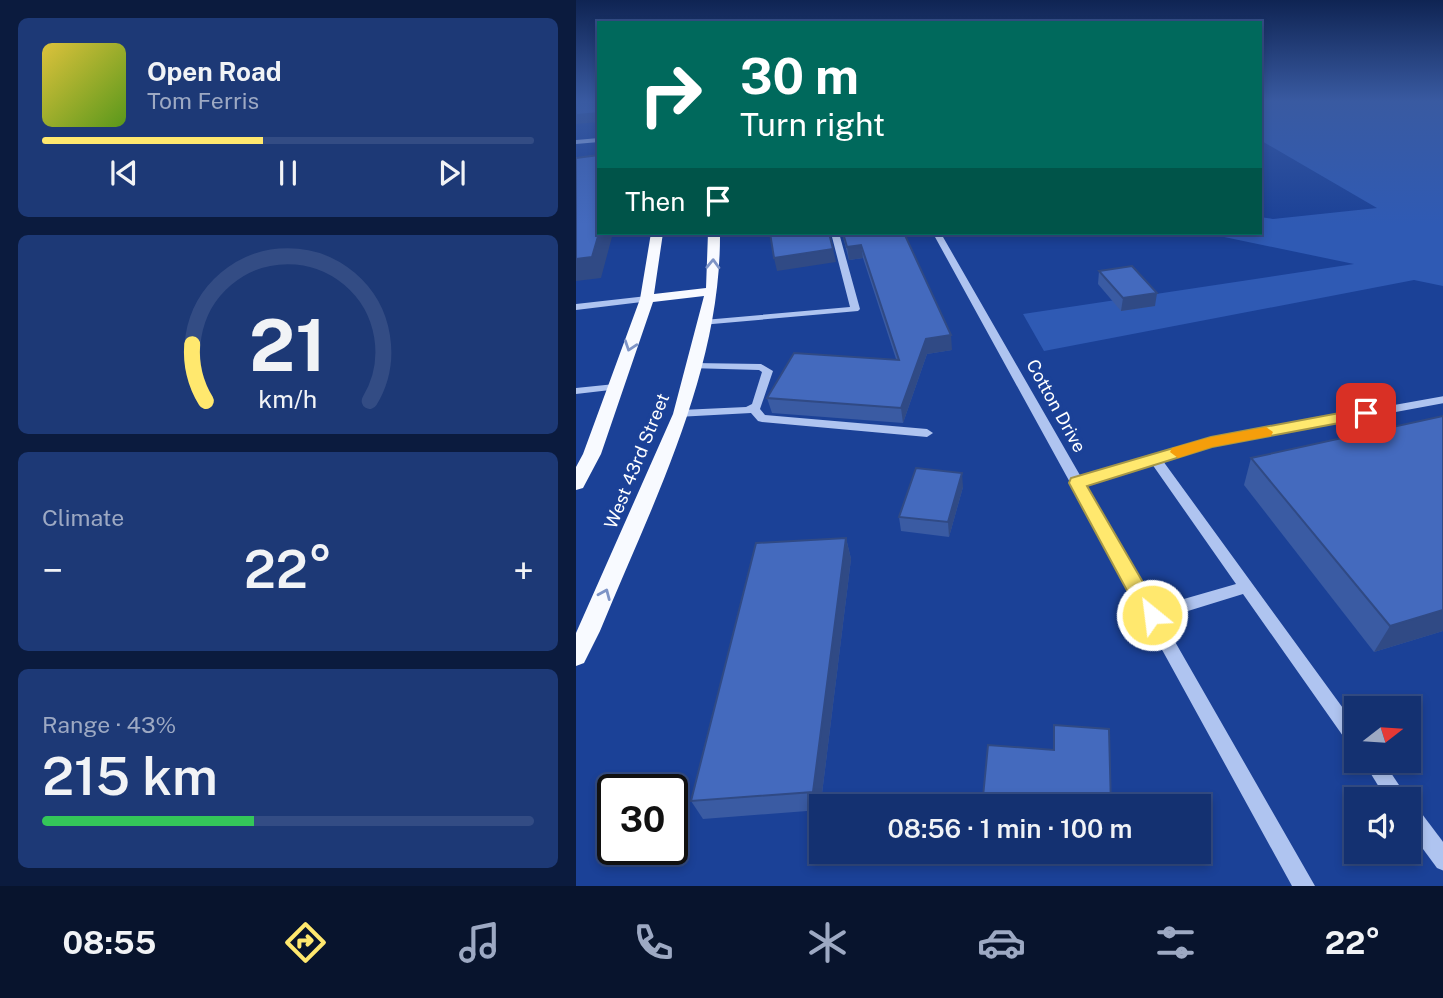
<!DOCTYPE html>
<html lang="en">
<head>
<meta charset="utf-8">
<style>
	:root { --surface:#143171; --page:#1d3976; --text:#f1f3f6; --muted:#9da9c3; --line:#334c84; --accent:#ffe86e }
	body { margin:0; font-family:"Public Sans",sans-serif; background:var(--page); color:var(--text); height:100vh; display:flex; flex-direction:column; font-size:26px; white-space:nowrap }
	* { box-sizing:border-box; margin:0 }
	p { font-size:23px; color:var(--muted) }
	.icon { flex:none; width:38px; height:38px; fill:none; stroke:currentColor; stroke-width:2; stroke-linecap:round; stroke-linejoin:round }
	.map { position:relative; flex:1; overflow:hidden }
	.panel { display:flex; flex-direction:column; gap:18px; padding:18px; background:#0b1b3e; width:576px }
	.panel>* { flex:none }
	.top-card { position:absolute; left:21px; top:21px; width:665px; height:214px; border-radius:0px; box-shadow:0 4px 10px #0003,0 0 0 2px var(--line); background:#00695c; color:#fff; overflow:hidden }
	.needle { width:46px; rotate:73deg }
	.buttons { position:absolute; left:768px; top:696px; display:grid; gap:14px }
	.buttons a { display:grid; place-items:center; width:77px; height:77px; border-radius:0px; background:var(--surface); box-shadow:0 4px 10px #0003,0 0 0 2px var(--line); font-size:35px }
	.speed { position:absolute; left:21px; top:774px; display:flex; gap:14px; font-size:35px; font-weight:700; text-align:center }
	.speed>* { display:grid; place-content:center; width:91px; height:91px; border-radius:50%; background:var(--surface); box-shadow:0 4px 10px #0003,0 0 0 2px var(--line); line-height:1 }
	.speed .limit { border:4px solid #111; border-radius:10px; background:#fff; color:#111 }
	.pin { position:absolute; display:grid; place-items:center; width:60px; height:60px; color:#fff; margin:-30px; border-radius:14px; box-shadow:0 4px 10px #0006 }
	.me { position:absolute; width:77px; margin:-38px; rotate:331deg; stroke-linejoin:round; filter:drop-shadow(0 0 5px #0008) }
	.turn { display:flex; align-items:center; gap:24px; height:147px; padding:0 28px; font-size:32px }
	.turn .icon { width:91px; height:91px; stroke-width:2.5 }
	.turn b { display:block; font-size:49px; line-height:60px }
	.then { display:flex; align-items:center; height:66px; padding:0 28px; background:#0003; gap:14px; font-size:26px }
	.big { font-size:52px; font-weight:600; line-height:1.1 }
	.panel .card { flex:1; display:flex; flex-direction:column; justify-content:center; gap:10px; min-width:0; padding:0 24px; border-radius:10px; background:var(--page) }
	.panel .dial { align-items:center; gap:0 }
	.dial svg { height:182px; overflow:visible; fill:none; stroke:var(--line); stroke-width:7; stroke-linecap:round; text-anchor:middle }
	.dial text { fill:var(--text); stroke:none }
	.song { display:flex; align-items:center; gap:21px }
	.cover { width:84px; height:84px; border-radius:10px; background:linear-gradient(135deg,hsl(50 70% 55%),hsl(90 70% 35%)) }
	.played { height:7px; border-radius:4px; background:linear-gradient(90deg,var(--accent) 45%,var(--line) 45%) }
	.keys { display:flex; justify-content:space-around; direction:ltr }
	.heat { display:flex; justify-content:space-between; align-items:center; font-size:38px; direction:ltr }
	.charge { height:10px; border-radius:5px; background:linear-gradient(90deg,#34c759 43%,var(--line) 0) }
	.trip { position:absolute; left:233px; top:794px; width:402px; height:70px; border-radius:0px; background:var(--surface); box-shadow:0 4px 10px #0003,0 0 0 2px var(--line); font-weight:600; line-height:70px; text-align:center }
	.tabs { display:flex; height:112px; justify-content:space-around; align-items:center; background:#08142d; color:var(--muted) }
	.tabs .icon { width:49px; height:49px }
	.tabs .selected { color:var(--accent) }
	.tabs b { font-size:32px; color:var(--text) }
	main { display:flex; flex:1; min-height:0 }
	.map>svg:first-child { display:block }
	.green { fill:#2f5ab4 }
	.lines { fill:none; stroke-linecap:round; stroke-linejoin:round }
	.minor { fill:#afc4f0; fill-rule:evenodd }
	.major { fill:#f8faff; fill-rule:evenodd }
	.wall { fill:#3a5ba3 }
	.shaded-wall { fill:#304a85 }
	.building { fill:#446abe; stroke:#304a85; stroke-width:2 }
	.oneway { stroke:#7e94c6 }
	.route { fill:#ffe86e; stroke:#a69748; stroke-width:2 }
	.slow { fill:#f59e0b }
	.labels { text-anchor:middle; stroke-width:7; stroke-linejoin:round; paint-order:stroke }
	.street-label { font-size:18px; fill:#fff; stroke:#1b4197 }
</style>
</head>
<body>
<main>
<section class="panel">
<div class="card">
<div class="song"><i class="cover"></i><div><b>Open Road</b><p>Tom Ferris</p></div></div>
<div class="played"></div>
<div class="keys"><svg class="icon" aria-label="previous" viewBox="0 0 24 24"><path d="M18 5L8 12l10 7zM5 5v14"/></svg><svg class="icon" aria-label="pause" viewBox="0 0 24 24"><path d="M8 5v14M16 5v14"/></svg><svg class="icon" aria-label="next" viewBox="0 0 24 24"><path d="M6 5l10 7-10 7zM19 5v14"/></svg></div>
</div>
<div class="card dial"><svg viewBox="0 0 100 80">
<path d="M14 69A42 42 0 1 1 86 69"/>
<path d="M14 69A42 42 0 0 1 8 44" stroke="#ffe86e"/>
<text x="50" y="56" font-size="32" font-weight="700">21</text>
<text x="50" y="72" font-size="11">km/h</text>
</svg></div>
<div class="card"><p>Climate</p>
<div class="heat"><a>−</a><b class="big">22°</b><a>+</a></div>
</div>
<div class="card"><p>Range · 43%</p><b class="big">215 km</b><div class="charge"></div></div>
</section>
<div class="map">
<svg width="868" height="886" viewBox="0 0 868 886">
	<rect width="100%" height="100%" fill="#1b4197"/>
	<!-- green -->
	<path class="green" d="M684 100H867V286L838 280 468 351 447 314 778 264 629 233H684V217L697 219 801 208 684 140Z"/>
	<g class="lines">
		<!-- minor -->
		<g class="minor">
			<path d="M23 138V142L0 144V140Z"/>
			<path d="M255 233H263L284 309 282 311 125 325 123 323 128 320 274 307Z"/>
			<path d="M360 235 367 237 505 477 635 438 868 396V403L636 446 587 461 780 726V749L774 746 667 594 586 619 739 886H716L359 237ZM576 464 660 584 580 607 509 485Z"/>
			<path d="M71 296 74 297V301L0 310V304Z"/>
			<path d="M117 363 185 364 197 371 184 409 189 415 351 429 357 433 351 437 186 422 182 421 175 413 101 417 99 414 105 410 170 407 176 404 186 372 183 370 113 368 112 366Z"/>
			<path d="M39 384 45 387 43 389 0 394V388Z"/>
			<path d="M787 761H807L833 800H811Z"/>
			<path d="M833 803 840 806 868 843V871L861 868 833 830Z"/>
		</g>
		<!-- major -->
		<path class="major" d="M75 233H87L78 294 130 288 132 233H144C145 373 76 504 24 631L8 663 0 666V633L97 414 128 296 77 302 25 454 7 488 0 490V467L7 454 64 299Z"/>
	</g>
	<!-- wall -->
	<g class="wall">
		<path d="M266 233H328L376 350 351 354 327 423 196 413 191 398 320 359 287 258 273 260Z"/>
		<path d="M523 271 579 306 545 311 522 284Z"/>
		<path d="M867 416V631L798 652 668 485 675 458Z"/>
		<path d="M387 487 373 537 325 531 323 517Z"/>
		<path d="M270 538 275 559 244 810 127 819 115 801Z"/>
	</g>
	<!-- shaded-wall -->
	<g class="shaded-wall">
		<path d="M23 113V122L0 124V115Z"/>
		<path d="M23 233H37L25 278 0 281V259Z"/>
		<path d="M285 245 287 258 273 260 271 247Z"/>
		<path d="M257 249 260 262 201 271 198 258Z"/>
		<path d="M581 293 579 306 545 311 547 298Z"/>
		<path d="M375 335 376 350 351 354 327 423 325 408 350 339Z"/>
		<path d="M386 473 387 487 373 537 372 522Z"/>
		<path d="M270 538 275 559 244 810 237 792Z"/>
		<path d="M867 610V631L798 652 814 626Z"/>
	</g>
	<!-- building -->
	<g class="building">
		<path d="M0 100H23V113L0 115Z"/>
		<path d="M23 155V233L16 257 0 259V158Z"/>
		<path d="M194 233H253L257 249 198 258Z"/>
		<path d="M267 233H328L375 335 350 339 325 408 191 398 218 353 323 360 285 245 271 247Z"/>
		<path d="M556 266 581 293 547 298 523 271Z"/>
		<path d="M867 416V610L814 626 675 458Z"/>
		<path d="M340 468 386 473 372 522 323 517Z"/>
		<path d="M270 538 237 792 115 801 180 543Z"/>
		<path d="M478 725 533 729 535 807H406L412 745 478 750Z"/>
	</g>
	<!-- one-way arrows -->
	<defs><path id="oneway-chevron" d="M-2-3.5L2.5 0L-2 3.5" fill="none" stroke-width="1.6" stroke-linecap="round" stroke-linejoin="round" transform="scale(1.75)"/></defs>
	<g class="oneway">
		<use href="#oneway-chevron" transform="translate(137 264) rotate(-88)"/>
		<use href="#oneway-chevron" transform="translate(54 346) rotate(109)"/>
		<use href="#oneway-chevron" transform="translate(29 594) rotate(-67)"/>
	</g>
	<!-- sky -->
	<linearGradient id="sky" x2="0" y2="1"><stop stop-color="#0f2453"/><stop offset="0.45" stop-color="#395aa1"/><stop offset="1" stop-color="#395aa1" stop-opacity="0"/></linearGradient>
	<rect width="868" height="224" fill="url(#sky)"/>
	<!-- route -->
	<path class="route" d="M790 408 797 413 795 417 636 447 511 486 586 615 583 622 576 624 568 622 493 483 495 478 635 437Z"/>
	<!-- slow -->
	<path class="slow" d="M690 427 697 432 695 436 636 447 602 458 594 452 596 448 635 437Z"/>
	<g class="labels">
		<!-- street labels -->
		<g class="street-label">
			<text transform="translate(480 406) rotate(61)" y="6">Cotton Drive</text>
			<text transform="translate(61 461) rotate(-68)" y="6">West 43rd Street</text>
		</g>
	</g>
</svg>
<div class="buttons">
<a><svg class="needle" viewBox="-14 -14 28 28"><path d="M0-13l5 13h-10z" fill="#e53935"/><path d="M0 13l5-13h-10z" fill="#9da9c3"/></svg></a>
<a><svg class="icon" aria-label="sound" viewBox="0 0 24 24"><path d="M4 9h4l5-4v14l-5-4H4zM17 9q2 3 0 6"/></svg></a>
</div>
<div class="speed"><div class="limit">30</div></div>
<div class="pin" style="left:790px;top:413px;background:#d93025"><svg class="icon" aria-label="arrive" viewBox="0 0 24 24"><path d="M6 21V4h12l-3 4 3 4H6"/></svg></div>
<svg class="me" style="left:576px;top:615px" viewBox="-20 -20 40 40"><circle r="17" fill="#ffe86e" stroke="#fff" stroke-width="3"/><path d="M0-11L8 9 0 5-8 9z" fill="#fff"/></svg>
<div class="trip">08:56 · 1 min · 100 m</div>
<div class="top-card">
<div class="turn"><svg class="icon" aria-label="right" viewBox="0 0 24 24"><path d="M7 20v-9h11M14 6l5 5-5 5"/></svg><div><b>30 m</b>Turn right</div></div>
<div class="then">Then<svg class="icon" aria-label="arrive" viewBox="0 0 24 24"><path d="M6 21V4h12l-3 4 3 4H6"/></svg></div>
</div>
</div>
</main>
<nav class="tabs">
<b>08:55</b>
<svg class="icon selected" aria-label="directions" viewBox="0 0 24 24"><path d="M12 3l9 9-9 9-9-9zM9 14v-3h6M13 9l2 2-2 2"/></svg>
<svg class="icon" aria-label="music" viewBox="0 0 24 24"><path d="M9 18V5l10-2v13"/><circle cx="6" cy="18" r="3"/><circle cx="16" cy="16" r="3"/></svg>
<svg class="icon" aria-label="phone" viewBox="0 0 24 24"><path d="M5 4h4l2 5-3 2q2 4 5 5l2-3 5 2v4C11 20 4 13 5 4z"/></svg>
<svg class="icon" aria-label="climate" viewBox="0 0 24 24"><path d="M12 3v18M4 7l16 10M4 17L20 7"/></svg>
<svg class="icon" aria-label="car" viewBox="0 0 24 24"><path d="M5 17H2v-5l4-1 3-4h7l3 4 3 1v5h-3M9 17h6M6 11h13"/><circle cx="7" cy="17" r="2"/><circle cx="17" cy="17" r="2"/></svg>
<svg class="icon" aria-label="filters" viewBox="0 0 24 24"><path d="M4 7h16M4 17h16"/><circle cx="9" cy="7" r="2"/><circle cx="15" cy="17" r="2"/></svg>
<b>22°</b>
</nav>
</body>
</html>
